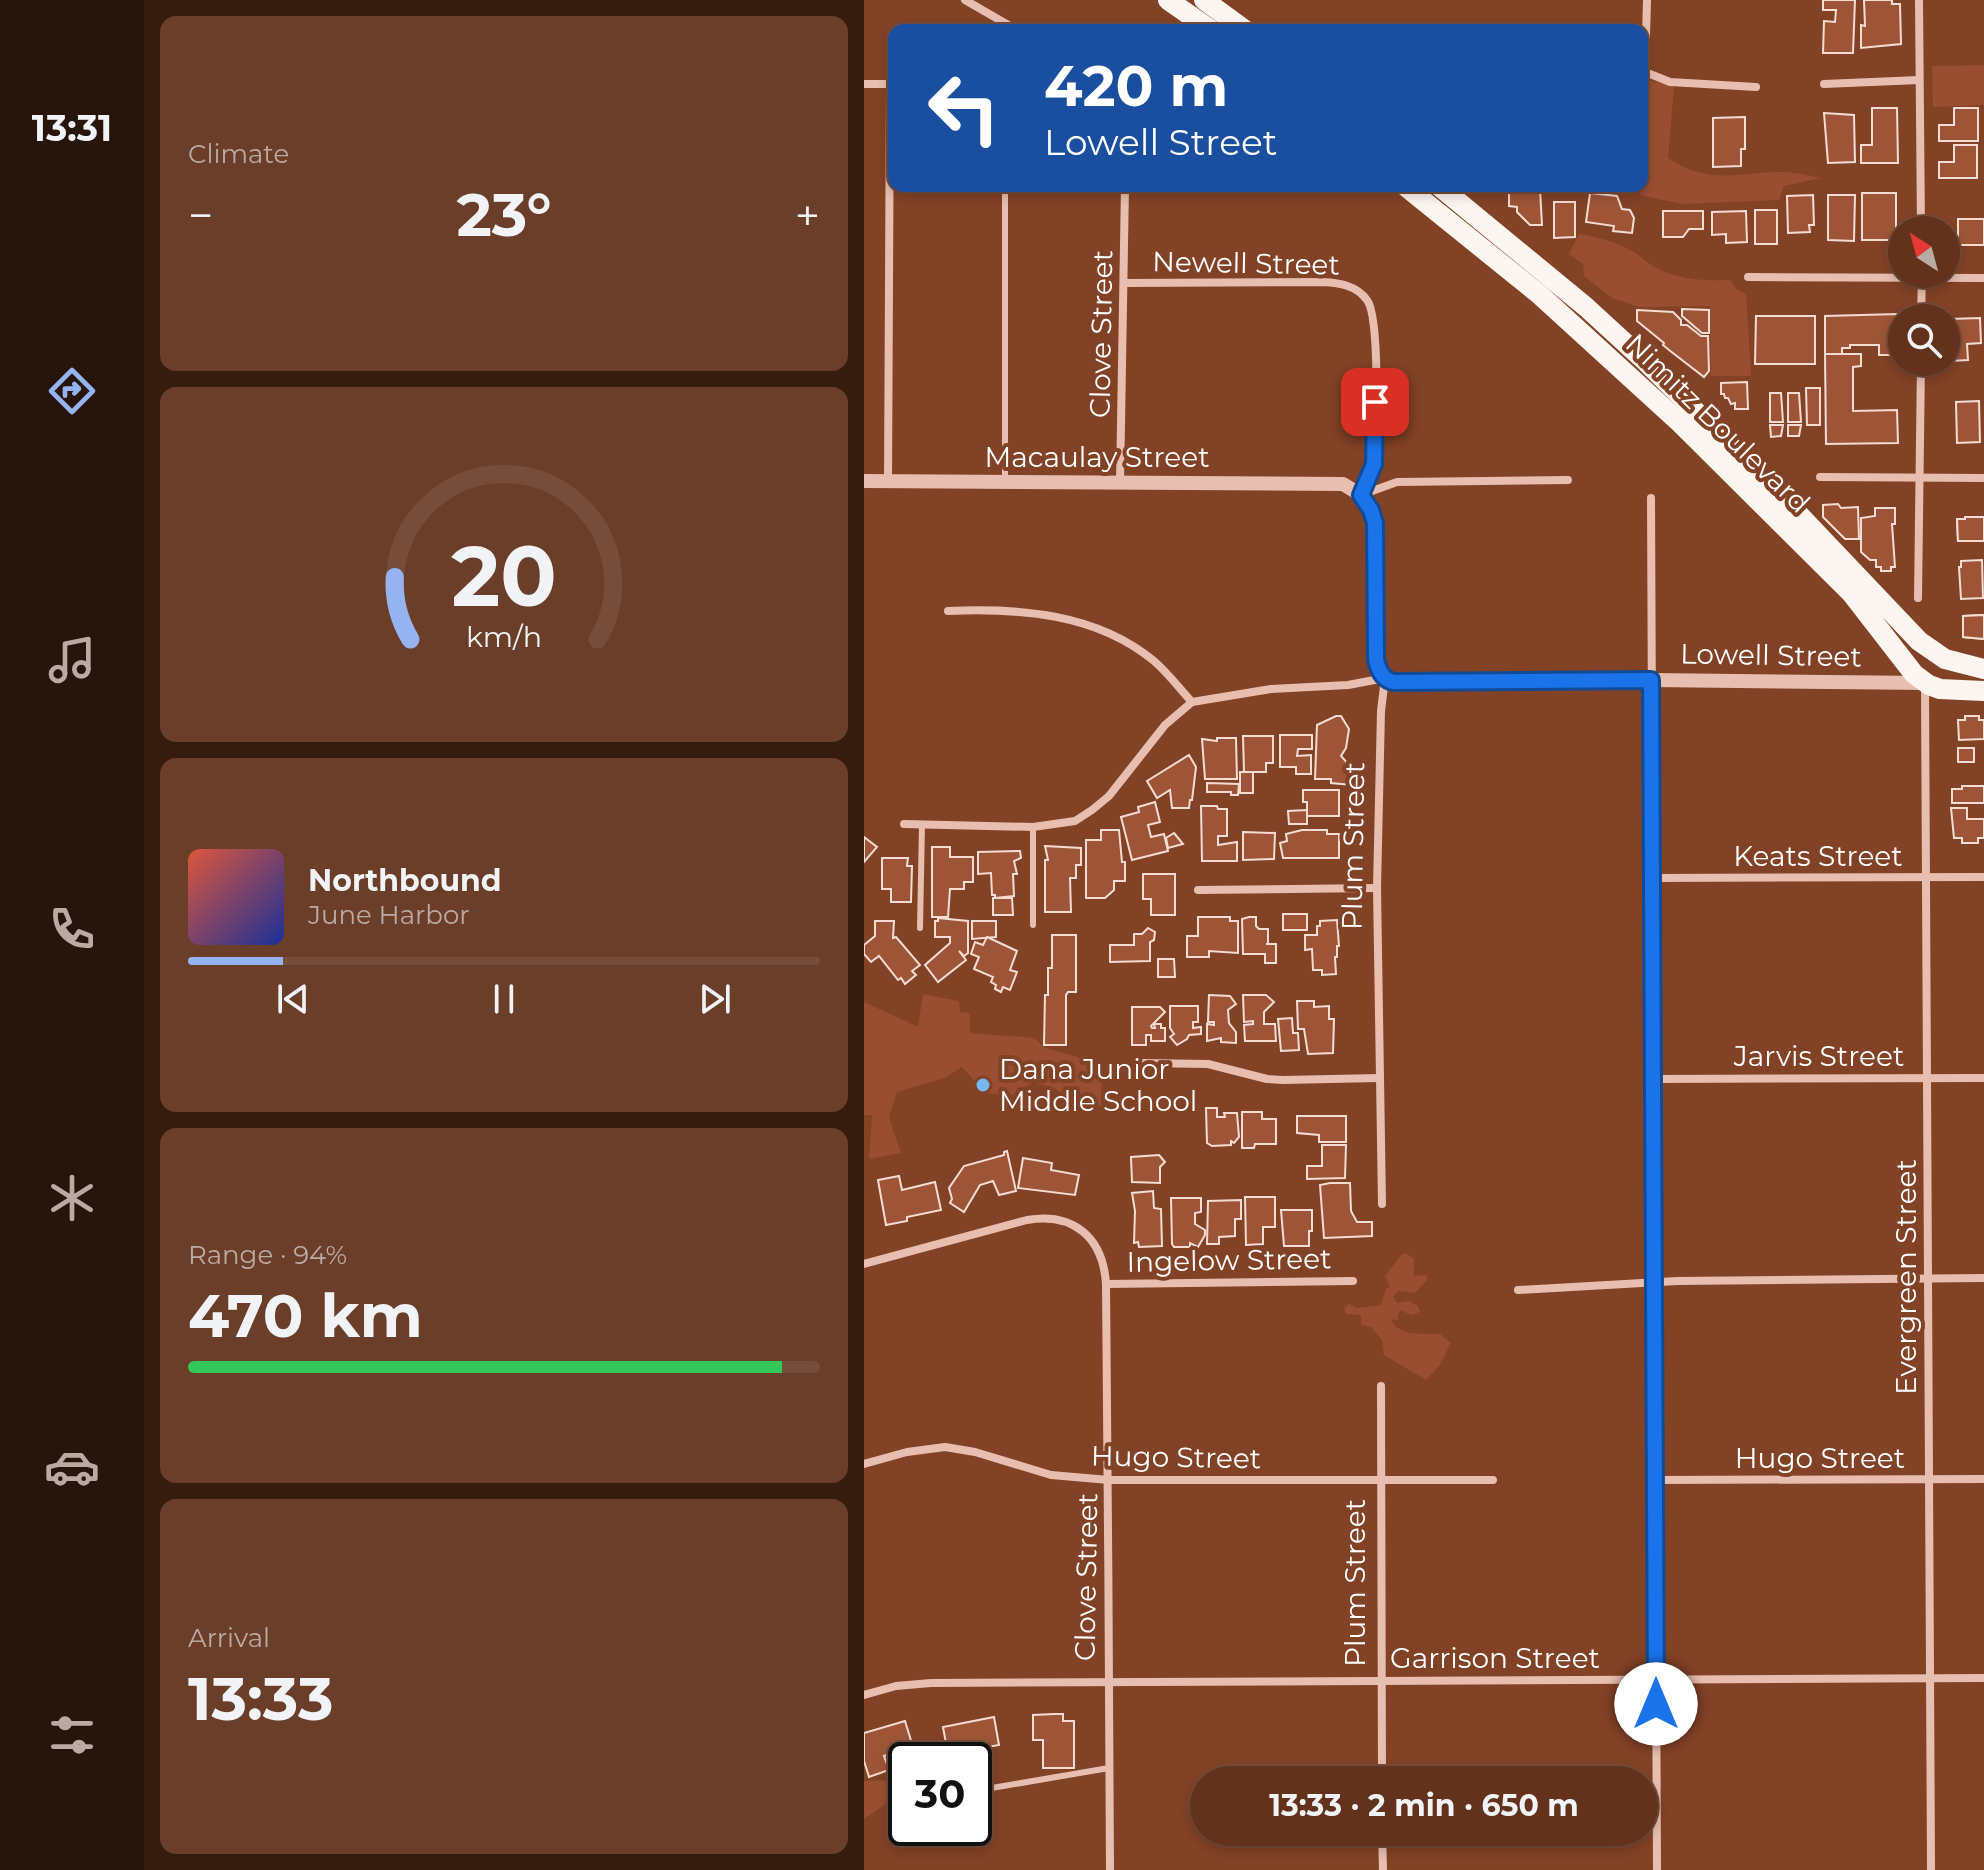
<!DOCTYPE html>
<html lang="en">
<head>
<meta charset="utf-8">
<style>
	:root { --surface:#62321c; --page:#6b3e29; --text:#f1f3f6; --muted:#bbaaa3; --line:#764d3b; --accent:#95b2f1 }
	body { margin:0; font-family:Montserrat,sans-serif; background:var(--page); color:var(--text); height:100vh; display:flex; flex-direction:column; font-size:30px; white-space:nowrap }
	* { box-sizing:border-box; margin:0 }
	p { font-size:26px; color:var(--muted) }
	.icon { flex:none; width:44px; height:44px; fill:none; stroke:currentColor; stroke-width:2; stroke-linecap:round; stroke-linejoin:round }
	.map { position:relative; flex:1; overflow:hidden }
	.panel { display:flex; flex-direction:column; gap:16px; padding:16px; background:#361c0f; width:720px }
	.panel>* { flex:none }
	.banner { position:absolute; left:24px; top:24px; width:760px; height:168px; border-radius:16px; box-shadow:0 4px 12px #0003,0 0 0 2px var(--line); background:#1a4fa0; color:#fff; overflow:hidden }
	.needle { width:52px; rotate:324deg }
	.fabs { position:absolute; left:1024px; top:216px; display:grid; gap:16px }
	.fabs a { display:grid; place-items:center; width:72px; height:72px; border-radius:50%; background:var(--surface); box-shadow:0 4px 12px #0003,0 0 0 2px var(--line); font-size:40px }
	.speed { position:absolute; left:24px; top:1742px; display:flex; gap:16px; font-size:40px; font-weight:700; text-align:center }
	.speed>* { display:grid; place-content:center; width:104px; height:104px; border-radius:50%; background:var(--surface); box-shadow:0 4px 12px #0003,0 0 0 2px var(--line); line-height:1 }
	.speed .limit { border:4px solid #111; border-radius:12px; background:#fff; color:#111 }
	.pin { position:absolute; display:grid; place-items:center; width:68px; height:68px; color:#fff; margin:-34px; border-radius:16px; box-shadow:0 4px 12px #0006 }
	.me { position:absolute; width:88px; margin:-44px; rotate:0deg; stroke-linejoin:round; filter:drop-shadow(0 0 6px #0008) }
	.turn { display:flex; align-items:center; gap:28px; height:168px; padding:0 24px; font-size:36px }
	.turn .icon { width:104px; height:104px; stroke-width:2.5 }
	.turn b { display:block; font-size:56px; line-height:68px }
	.big { font-size:60px; font-weight:700; line-height:1.1 }
	.panel .card { flex:1; display:flex; flex-direction:column; justify-content:center; gap:12px; min-width:0; padding:0 28px; border-radius:16px; background:var(--page) }
	.panel .dial { align-items:center; gap:0 }
	.dial svg { height:208px; overflow:visible; fill:none; stroke:var(--line); stroke-width:7; stroke-linecap:round; text-anchor:middle }
	.dial text { fill:var(--text); stroke:none }
	.song { display:flex; align-items:center; gap:24px }
	.cover { width:96px; height:96px; border-radius:12px; background:linear-gradient(135deg,hsl(10 70% 55%),hsl(230 70% 35%)) }
	.played { height:8px; border-radius:4px; background:linear-gradient(90deg,var(--accent) 15%,var(--line) 15%) }
	.keys { display:flex; justify-content:space-around; direction:ltr }
	.heat { display:flex; justify-content:space-between; align-items:center; font-size:44px; direction:ltr }
	.charge { height:12px; border-radius:6px; background:linear-gradient(90deg,#34c759 94%,var(--line) 0) }
	.trip { position:absolute; left:326px; top:1766px; width:468px; height:80px; border-radius:40px; background:var(--surface); box-shadow:0 4px 12px #0003,0 0 0 2px var(--line); font-weight:700; line-height:80px; text-align:center }
	main { display:flex; flex:1; min-height:0 }
	.tabs { display:flex; flex-direction:column; width:144px; justify-content:space-around; align-items:center; background:#27140b; color:var(--muted) }
	.tabs .icon { width:56px; height:56px }
	.tabs .selected { color:var(--accent) }
	.tabs b { font-size:36px; color:var(--text) }
	.map>svg:first-child { display:block }
	.green { fill:#994e31 }
	.building { fill:#9e5537; stroke:#f5dcd2; stroke-width:2 }
	.lines { fill:none; stroke-linecap:round; stroke-linejoin:round }
	.service { stroke:#e7beaf; stroke-width:6 }
	.minor { stroke:#e7beaf; stroke-width:8 }
	.tertiary { stroke:#e7beaf; stroke-width:14 }
	.primary { stroke:#fdf5f0; stroke-width:20 }
	.route-casing { stroke:#114b97; stroke-width:20 }
	.route { stroke:#1a73e8; stroke-width:14 }
	.poi-dot { fill:#74b9ef; stroke:#824226; stroke-width:3 }
	.labels { text-anchor:middle; stroke-width:8; stroke-linejoin:round; paint-order:stroke }
	.street-label { font-size:28px; fill:#fff; stroke:#824226 }
	.poi-label { font-size:28px; fill:#fff; stroke:#824226; text-anchor:start }
</style>
</head>
<body>
<main>
<nav class="tabs">
<b>13:31</b>
<svg class="icon selected" aria-label="directions" viewBox="0 0 24 24"><path d="M12 3l9 9-9 9-9-9zM9 14v-3h6M13 9l2 2-2 2"/></svg>
<svg class="icon" aria-label="music" viewBox="0 0 24 24"><path d="M9 18V5l10-2v13"/><circle cx="6" cy="18" r="3"/><circle cx="16" cy="16" r="3"/></svg>
<svg class="icon" aria-label="phone" viewBox="0 0 24 24"><path d="M5 4h4l2 5-3 2q2 4 5 5l2-3 5 2v4C11 20 4 13 5 4z"/></svg>
<svg class="icon" aria-label="climate" viewBox="0 0 24 24"><path d="M12 3v18M4 7l16 10M4 17L20 7"/></svg>
<svg class="icon" aria-label="car" viewBox="0 0 24 24"><path d="M5 17H2v-5l4-1 3-4h7l3 4 3 1v5h-3M9 17h6M6 11h13"/><circle cx="7" cy="17" r="2"/><circle cx="17" cy="17" r="2"/></svg>
<svg class="icon" aria-label="filters" viewBox="0 0 24 24"><path d="M4 7h16M4 17h16"/><circle cx="9" cy="7" r="2"/><circle cx="15" cy="17" r="2"/></svg>
</nav>
<section class="panel">
<div class="card"><p>Climate</p>
<div class="heat"><a>−</a><b class="big">23°</b><a>+</a></div>
</div>
<div class="card dial"><svg viewBox="0 0 100 80">
<path d="M14 69A42 42 0 1 1 86 69"/>
<path d="M14 69A42 42 0 0 1 8 45" stroke="#95b2f1"/>
<text x="50" y="56" font-size="32" font-weight="700">20</text>
<text x="50" y="72" font-size="11">km/h</text>
</svg></div>
<div class="card">
<div class="song"><i class="cover"></i><div><b>Northbound</b><p>June Harbor</p></div></div>
<div class="played"></div>
<div class="keys"><svg class="icon" aria-label="previous" viewBox="0 0 24 24"><path d="M18 5L8 12l10 7zM5 5v14"/></svg><svg class="icon" aria-label="pause" viewBox="0 0 24 24"><path d="M8 5v14M16 5v14"/></svg><svg class="icon" aria-label="next" viewBox="0 0 24 24"><path d="M6 5l10 7-10 7zM19 5v14"/></svg></div>
</div>
<div class="card"><p>Range · 94%</p><b class="big">470 km</b><div class="charge"></div></div>
<div class="card"><p>Arrival</p><b class="big">13:33</b></div>
</section>
<div class="map">
<svg width="1120" height="1870" viewBox="0 0 1120 1870">
	<rect width="100%" height="100%" fill="#824226"/>
	<!-- green -->
	<g class="green">
		<path d="M1120 65V105L1069 107 1068 66Z"/>
		<path d="M778 79 810 86 804 158C846 186 874 172 920 172 932 172 945 176 957 178L920 186 915 200 818 204 776 195 778 186Z"/>
		<path d="M715 234C735 237 753 242 770 252 779 258 787 266 796 270 819 280 841 281 866 280L872 289 882 294 887 376H847L846 306 776 307 748 298 720 276 719 264 705 254Z"/>
		<path d="M59 994 95 1001 96 1012 106 1013V1033L170 1038 181 1048 238 1064 237 1106 217 1112 192 1089 169 1082 149 1095 121 1093 98 1067 80 1078 33 1092 25 1117 37 1153 5 1159 8 1115H0V1002L54 1027Z"/>
		<path d="M538 1254H543L550 1259V1276L563 1275V1280L551 1293 535 1291 529 1296 533 1303 545 1301 554 1306 556 1312 547 1315 536 1310 533 1320 527 1319C532 1336 560 1334 576 1334L587 1343 576 1365 562 1380 520 1355 518 1340 507 1327 497 1325V1315L482 1314 480 1308 485 1304 493 1308 517 1305 522 1289 526 1287 521 1276Z"/>
		<path d="M41 1780 42 1790 0 1819V1781Z"/>
	</g>
	<!-- building -->
	<g class="building">
		<path d="M959 0H991L989 53H959L960 21 971 22 972 10H959Z"/>
		<path d="M1000 0H1028V4H1036L1037 44 997 48V25L1001 26Z"/>
		<path d="M1008 108H1033L1034 163H997V145H1008Z"/>
		<path d="M1090 108H1114V141H1075V125H1090Z"/>
		<path d="M960 113 990 115 991 162 964 163Z"/>
		<path d="M881 117V149H877V166L849 167V118Z"/>
		<path d="M1090 145H1113V178H1075V162H1090Z"/>
		<path d="M661 186 676 189 678 225H666L653 212V207L645 206V189Z"/>
		<path d="M726 193 753 196 758 209 766 210 770 218 768 233 749 231 750 226 722 222Z"/>
		<rect x="998" y="193" width="34" height="47"/>
		<path d="M949 195 950 225H945L946 232 924 233 923 196Z"/>
		<path d="M964 195H991L990 241 964 240Z"/>
		<path d="M690 202H711V237L690 238Z"/>
		<rect x="891" y="210" width="22" height="34"/>
		<path d="M799 211H839V229H825L819 237H799Z"/>
		<path d="M882 211 883 242 862 243V234L848 235V212Z"/>
		<rect x="1094" y="219" width="26" height="26"/>
		<path d="M818 309 845 310V333H838L818 316Z"/>
		<path d="M773 310 809 312 817 320V325H823L837 336H844L845 371 840 377 805 350 799 345 800 343 773 321Z"/>
		<path d="M1034 314 1035 355H1015V345H986V348H978V354H961V316Z"/>
		<path d="M892 316H951V364H891Z"/>
		<path d="M1116 318 1117 343 1103 344 1104 360 1086 361 1085 319Z"/>
		<path d="M961 354H997V366L989 367V411L1033 410 1034 443 962 444Z"/>
		<path d="M883 382 884 409H871V403L867 404 864 398H861L860 394H857V383Z"/>
		<path d="M942 388H956V425H943Z"/>
		<path d="M906 393H917L919 422H906Z"/>
		<path d="M924 393H935L937 422H924Z"/>
		<path d="M1115 401 1116 442 1093 443 1092 402Z"/>
		<path d="M906 425H919L917 436 907 437Z"/>
		<path d="M924 425H937L935 436H924Z"/>
		<path d="M974 504 977 508 994 507 995 539H981L959 517V505Z"/>
		<path d="M1011 508H1031V524H1028L1031 567H1027V571H1017V567H1012V560H1006L997 552V518L1011 516Z"/>
		<path d="M1101 517H1120V541H1094L1093 519H1101Z"/>
		<path d="M1101 517H1120V541H1094L1093 519H1101Z"/>
		<path d="M1118 560 1119 598 1097 599 1095 567H1097V561Z"/>
		<path d="M1120 615V639L1099 637V616Z"/>
		<path d="M1120 615V639L1099 637V616Z"/>
		<path d="M472 716H477L485 729 482 748 477 756 486 766 487 785 467 783V779H451L453 725Z"/>
		<path d="M1101 716H1115V720H1120V739L1095 740 1094 720H1101Z"/>
		<path d="M416 735H448V749H434L433 756 447 755V774H432V767H416Z"/>
		<path d="M379 736H409V763H402V772H380Z"/>
		<path d="M353 738H372L373 779H341L338 739 353 741Z"/>
		<rect x="1094" y="748" width="16" height="14"/>
		<path d="M325 755 332 767 328 800H326L325 808H308L306 790 293 798 283 781Z"/>
		<rect x="376" y="772" width="13" height="21"/>
		<path d="M343 783 375 784 374 795H367V792H343Z"/>
		<path d="M1098 786H1120V803H1088V789H1098Z"/>
		<path d="M439 790H475V816H443V802H439Z"/>
		<path d="M291 802 296 822 284 825 287 837 300 834 304 851 268 860 257 817 275 812 274 807Z"/>
		<path d="M337 806H353L354 809H363V836H354V845L373 842V861H338Z"/>
		<path d="M1087 808H1103V819H1120V838H1114V843H1098V838H1090Z"/>
		<path d="M443 810V824H425L424 811Z"/>
		<path d="M237 830H255L258 862H261V881H250V890L241 898H222V840H237Z"/>
		<path d="M438 830H463V834H475V858H419L416 843 423 841 422 834Z"/>
		<path d="M379 832 411 833 410 859 379 860Z"/>
		<path d="M310 833 319 844 304 848 302 838Z"/>
		<path d="M0 837 13 847 0 862Z"/>
		<path d="M181 846 217 848V865H212V878H206L207 912H181V860H184Z"/>
		<path d="M68 847H86V857H109V882H100V889H86L84 917H68Z"/>
		<path d="M156 851 157 858 150 861 153 874H149L150 896 131 898V895H128L127 873 114 874V852Z"/>
		<path d="M18 858H44L43 866H48L47 902H27V889H18Z"/>
		<path d="M279 874H311V915H287V899H279Z"/>
		<path d="M129 898H148L149 915H129Z"/>
		<rect x="419" y="914" width="24" height="16"/>
		<path d="M334 917H366V921H374V953L345 951V957H323V936H334Z"/>
		<path d="M385 917H392V926L395 929H404V944H402H412V963H401V954H379L378 919Z"/>
		<path d="M74 918 104 921V953L100 956 95 951 102 960 74 982 61 965 86 943V937H71V921H74Z"/>
		<path d="M473 920 475 946H473V957H471L472 974 458 975V970H449L448 949 441 950V935H453V926H456V921Z"/>
		<path d="M11 921H30L29 938 32 937 56 965 48 971 52 975 41 984 37 978 34 980 15 956 7 962 0 954V945L11 936Z"/>
		<path d="M108 921H132V937L108 939Z"/>
		<path d="M284 928 291 932 290 940 286 942V961L246 962V945H270V934H278Z"/>
		<path d="M188 935H212V992H204L202 995V1045H180L181 995H184V968H188Z"/>
		<path d="M123 937 153 951 146 970 153 972 146 990 139 987 137 992 131 989 132 985 127 982 129 977 110 969 115 957 107 954 111 942 119 945Z"/>
		<path d="M294 959H310L311 977H294Z"/>
		<path d="M345 995 366 996 372 1004 364 1010 365 1023 372 1032V1043L357 1042V1038L343 1041V1024L350 1025V1022H344Z"/>
		<path d="M379 995H402L410 1002 400 1012V1024H411L412 1041H381L380 1025 389 1024V1021L380 1022Z"/>
		<path d="M433 1001H450V1007L465 1006V1019H470L469 1053 444 1054 440 1029H434Z"/>
		<path d="M306 1006H334V1022H329V1028L337 1027V1034L325 1035 323 1039 313 1045 306 1037 310 1034 306 1028Z"/>
		<path d="M268 1007H296L301 1012 287 1026 288 1028H291L290 1024H297V1028H301V1041H287V1035H282V1045H268Z"/>
		<path d="M428 1018 429 1033H434L435 1050 417 1051 414 1019Z"/>
		<path d="M342 1108H353V1117H361L360 1113H373L375 1137 370 1143 367 1141V1145L348 1146 343 1143Z"/>
		<path d="M378 1112H398V1119H412V1144H391L390 1148H378Z"/>
		<path d="M433 1116H482V1142H455V1135L433 1133Z"/>
		<path d="M458 1145H482L481 1178 443 1179V1166H458Z"/>
		<path d="M143 1151 152 1191 135 1195 129 1181 116 1185 100 1212 86 1203 88 1199 85 1188 100 1166 140 1155V1152Z"/>
		<path d="M295 1155 301 1162 296 1167V1183L268 1182 267 1157Z"/>
		<path d="M159 1158 188 1163 187 1170 215 1175 211 1195 154 1188Z"/>
		<path d="M35 1176 38 1190 71 1182 77 1210 43 1217V1221L22 1225 14 1180Z"/>
		<path d="M466 1183H486L487 1211 493 1222H508V1236L460 1238 456 1185Z"/>
		<path d="M289 1191 290 1208 297 1209 298 1246 275 1247 274 1242 270 1243 271 1211 268 1193Z"/>
		<path d="M381 1197H411V1227H399V1244L382 1245Z"/>
		<path d="M307 1198H337V1212L331 1213V1224L341 1230V1235L334 1247 326 1243V1247H310L308 1244Z"/>
		<path d="M377 1200V1219H371V1236L355 1237V1244H343L344 1201Z"/>
		<path d="M417 1210H448V1231H445V1246H420Z"/>
		<path d="M190 1714H199V1721H210V1768H179V1740H169V1715Z"/>
		<path d="M130 1717 135 1745 101 1751 103 1760H85L79 1727Z"/>
		<path d="M41 1721 49 1747 20 1756 25 1770 5 1777 0 1761V1733Z"/>
	</g>
	<g class="lines">
		<!-- service -->
		<g class="service">
			<path d="M141 186V482"/>
			<path d="M169 827V925"/>
			<path d="M56 928 58 824"/>
			<path d="M110 1791 245 1768"/>
			<path d="M31 1803 42 1802"/>
		</g>
		<!-- minor -->
		<g class="minor">
			<path d="M101 0 153 30"/>
			<path d="M783 0 781 72 806 82 892 87"/>
			<path d="M1055 0 1057 230"/>
			<path d="M0 84H29"/>
			<path d="M960 84 1055 80"/>
			<path d="M884 277 1120 278"/>
			<path d="M261 283 459 282C475 283 492 285 503 300 516 317 513 434 510 460 509 472 502 485 497 495"/>
			<path d="M1057 318 1058 275"/>
			<path d="M956 477 1120 478"/>
			<path d="M24 482 26 85"/>
			<path d="M256 483 261 186"/>
			<path d="M497 495 533 482 704 480"/>
			<path d="M787 498 793 1870"/>
			<path d="M1054 598 1057 362"/>
			<path d="M84 611C155 608 232 613 290 661 304 673 315 688 328 702"/>
			<path d="M1061 687 1067 1870"/>
			<path d="M40 824 169 827 211 821 228 810 245 796 301 725 328 702 407 689 484 685 521 678 517 711 513 888 518 1204"/>
			<path d="M788 878 1120 877"/>
			<path d="M334 890 513 888"/>
			<path d="M279 1063 344 1064 403 1079 419 1080 515 1078"/>
			<path d="M790 1079 1120 1078"/>
			<path d="M0 1264 163 1220C209 1212 239 1237 242 1284 245 1479 244 1675 246 1870"/>
			<path d="M242 1284 489 1281"/>
			<path d="M654 1290 813 1281 1120 1278"/>
			<path d="M517 1386 518 1780"/>
			<path d="M0 1464 43 1452 81 1447 111 1452 187 1475 245 1480H629"/>
			<path d="M792 1480 1120 1479"/>
			<path d="M0 1695 32 1686 67 1683 1120 1678"/>
			<path d="M518 1832 519 1870"/>
		</g>
		<!-- tertiary -->
		<path class="tertiary" d="M0 481 479 484 497 495 507 510 511 523 512 659 514 669 525 681 787 680 1061 683"/>
		<!-- primary -->
		<g class="primary">
			<path d="M304 0 347 30"/>
			<path d="M340 0 381 30"/>
			<path d="M541 186 676 295 814 421 988 594 1050 674 1065 685 1076 689 1120 691"/>
			<path d="M575 186 722 307 782 362 924 503 1055 641 1081 659 1120 669"/>
		</g>
	</g>
	<g class="lines">
		<defs>
			<path id="route" d="M511 402 510 464 497 495 507 510 511 523 512 659C514 669 518 680 530 682L787 680 792 1704"/>
		</defs>
		<!-- route casing -->
		<use href="#route" class="route-casing"/>
		<!-- route -->
		<use href="#route" class="route"/>
	</g>
	<!-- markers -->
	<circle class="poi-dot" cx="119" cy="1085" r="8"/>
	<g class="labels">
		<!-- street labels -->
		<g class="street-label">
			<text transform="translate(382 263) rotate(1)" y="10">Newell Street</text>
			<text transform="translate(237 334) rotate(-89)" y="10">Clove Street</text>
			<text transform="translate(854 423) rotate(44)" y="10">Nimitz Boulevard</text>
			<text x="233" y="467">Macaulay Street</text>
			<text transform="translate(907 655) rotate(1)" y="10">Lowell Street</text>
			<text transform="translate(489 846) rotate(-89)" y="10">Plum Street</text>
			<text x="954" y="866">Keats Street</text>
			<text x="955" y="1066">Jarvis Street</text>
			<text transform="translate(365 1260) rotate(-1)" y="10">Ingelow Street</text>
			<text transform="translate(1042 1277) rotate(-90)" y="10">Evergreen Street</text>
			<text transform="translate(312 1457) rotate(1)" y="10">Hugo Street</text>
			<text x="956" y="1468">Hugo Street</text>
			<text transform="translate(222 1577) rotate(-89)" y="10">Clove Street</text>
			<text transform="translate(491 1583) rotate(-90)" y="10">Plum Street</text>
			<text x="631" y="1668">Garrison Street</text>
		</g>
		<!-- poi labels -->
		<g class="poi-label">
			<text x="135" y="1079">Dana Junior<tspan x="135" dy="32">Middle School</tspan></text>
		</g>
	</g>
</svg>
<div class="fabs">
<a><svg class="needle" viewBox="-14 -14 28 28"><path d="M0-13l5 13h-10z" fill="#e53935"/><path d="M0 13l5-13h-10z" fill="#bbaaa3"/></svg></a>
<a><svg class="icon" aria-label="search" viewBox="0 0 24 24"><circle cx="10" cy="10" r="6"/><path d="M15 15l6 6"/></svg></a>
</div>
<div class="speed"><div class="limit">30</div></div>
<div class="pin" style="left:511px;top:402px;background:#d93025"><svg class="icon" aria-label="arrive" viewBox="0 0 24 24"><path d="M6 21V4h12l-3 4 3 4H6"/></svg></div>
<svg class="me" style="left:792px;top:1704px" viewBox="-20 -20 40 40"><circle r="19" fill="#fff"/><path d="M0-13L10 11 0 6-10 11z" fill="#1a73e8"/></svg>
<div class="trip">13:33 · 2 min · 650 m</div>
<div class="banner">
<div class="turn"><svg class="icon" aria-label="left" viewBox="0 0 24 24"><path d="M17 20v-9H6M10 6l-5 5 5 5"/></svg><div><b>420 m</b>Lowell Street</div></div>
</div>
</div>
</main>
</body>
</html>
